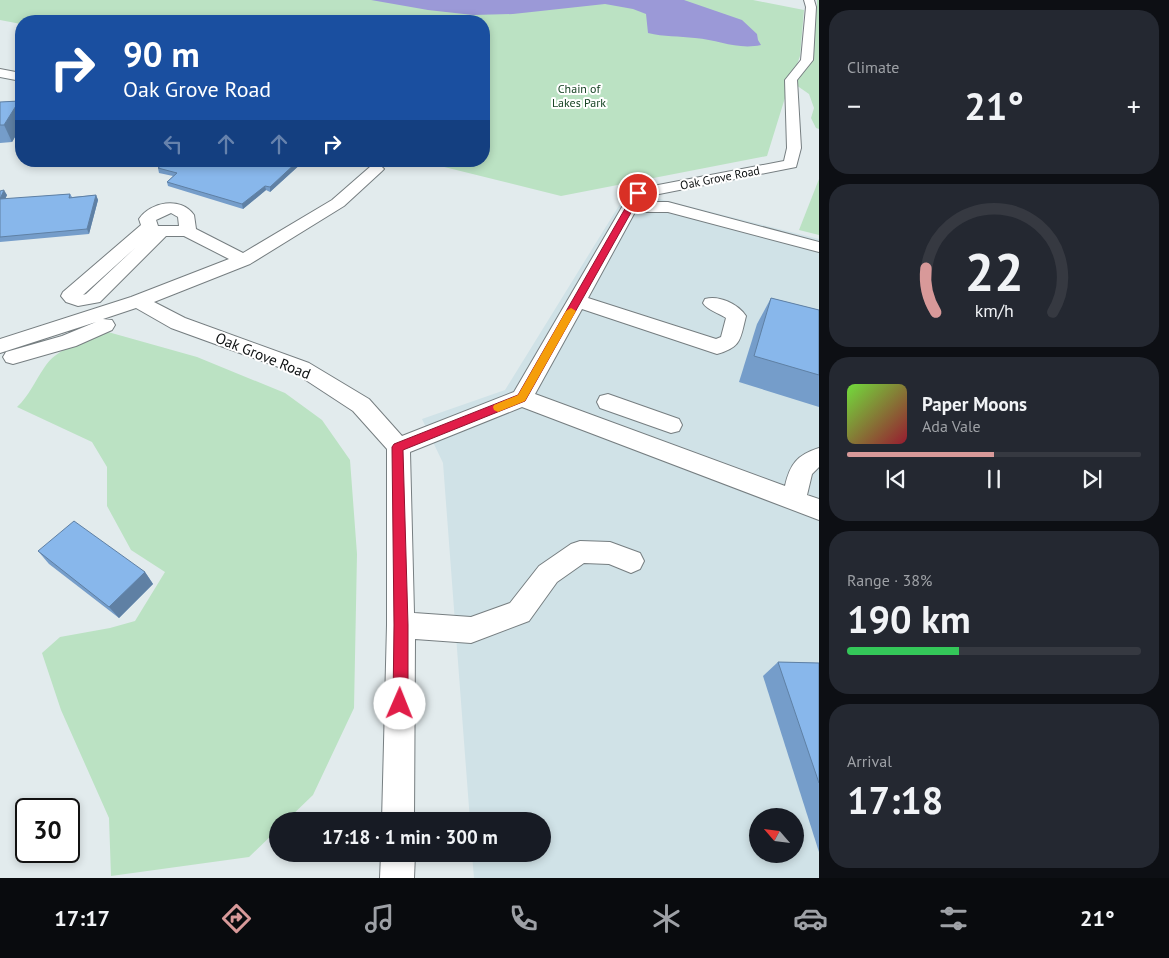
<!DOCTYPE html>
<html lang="en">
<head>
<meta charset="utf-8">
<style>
	:root { --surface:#171b24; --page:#242831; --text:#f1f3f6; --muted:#9ea1a6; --line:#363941; --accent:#d89999 }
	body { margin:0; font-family:"PT Sans",sans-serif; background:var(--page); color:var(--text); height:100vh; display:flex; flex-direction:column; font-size:19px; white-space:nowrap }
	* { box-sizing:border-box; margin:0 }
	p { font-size:16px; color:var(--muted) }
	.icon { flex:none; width:28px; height:28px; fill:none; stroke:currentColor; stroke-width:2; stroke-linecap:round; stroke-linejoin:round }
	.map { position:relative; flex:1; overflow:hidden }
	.side { display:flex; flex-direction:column; gap:10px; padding:10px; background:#0d0f14; width:350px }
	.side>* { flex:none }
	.banner { position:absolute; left:15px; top:15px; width:475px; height:152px; border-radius:20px; box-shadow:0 2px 8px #0003; background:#1a4fa0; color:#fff; overflow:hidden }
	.needle { width:32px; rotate:298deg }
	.tools { position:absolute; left:749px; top:808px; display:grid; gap:10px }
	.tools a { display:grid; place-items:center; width:55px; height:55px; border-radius:50%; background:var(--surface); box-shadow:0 2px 8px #0003; font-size:25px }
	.speed { position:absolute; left:15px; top:798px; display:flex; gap:10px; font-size:25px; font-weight:700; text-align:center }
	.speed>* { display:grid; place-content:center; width:65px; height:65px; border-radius:50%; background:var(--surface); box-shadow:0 2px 8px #0003; line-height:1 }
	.speed .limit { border:2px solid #111; border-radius:8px; background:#fff; color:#111 }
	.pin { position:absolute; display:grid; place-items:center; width:42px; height:42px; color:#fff; margin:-21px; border:2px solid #fff; border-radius:50%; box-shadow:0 1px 5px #0007 }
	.me { position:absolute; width:55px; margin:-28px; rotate:1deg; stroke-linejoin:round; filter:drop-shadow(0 0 4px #0008) }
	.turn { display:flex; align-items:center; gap:18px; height:105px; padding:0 25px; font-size:22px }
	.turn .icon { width:65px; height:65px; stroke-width:2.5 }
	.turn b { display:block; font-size:35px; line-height:42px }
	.lanes { display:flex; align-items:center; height:48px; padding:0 25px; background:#0003; justify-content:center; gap:25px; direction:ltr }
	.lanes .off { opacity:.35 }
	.big { font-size:38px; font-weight:600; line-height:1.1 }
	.side .card { flex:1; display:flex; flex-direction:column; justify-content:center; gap:8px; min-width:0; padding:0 18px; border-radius:20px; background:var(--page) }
	.side .dial { align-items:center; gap:0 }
	.dial svg { height:130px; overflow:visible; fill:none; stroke:var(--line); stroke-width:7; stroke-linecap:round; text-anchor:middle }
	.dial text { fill:var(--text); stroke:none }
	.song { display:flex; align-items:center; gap:15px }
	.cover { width:60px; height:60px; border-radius:8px; background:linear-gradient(135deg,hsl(100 70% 55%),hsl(350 70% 35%)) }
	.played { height:5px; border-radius:2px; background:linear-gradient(90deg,var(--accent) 50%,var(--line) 50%) }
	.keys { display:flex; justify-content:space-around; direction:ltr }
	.heat { display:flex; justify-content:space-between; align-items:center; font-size:28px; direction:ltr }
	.charge { height:8px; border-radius:4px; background:linear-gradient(90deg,#34c759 38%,var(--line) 0) }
	.trip { position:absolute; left:269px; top:812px; width:282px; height:50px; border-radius:25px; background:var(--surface); box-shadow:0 2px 8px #0003; font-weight:600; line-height:50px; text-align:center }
	.menu { display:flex; height:80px; justify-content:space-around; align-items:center; background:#090b0e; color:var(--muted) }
	.menu .icon { width:35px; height:35px }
	.menu .on { color:var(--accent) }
	.menu b { font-size:22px; color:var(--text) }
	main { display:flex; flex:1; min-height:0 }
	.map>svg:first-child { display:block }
	.built { fill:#d0e2e7; fill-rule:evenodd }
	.green { fill:#bbe2c3 }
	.water { fill:#9b99d7 }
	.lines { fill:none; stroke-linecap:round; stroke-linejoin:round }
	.minor-casing { stroke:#767e81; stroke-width:2 }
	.minor { fill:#fff; fill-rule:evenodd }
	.wall { fill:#759dca }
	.shaded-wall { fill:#5f80a4 }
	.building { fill:#88b7eb; stroke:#5f80a4 }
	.route { fill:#e11d48; stroke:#92132f }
	.slow { fill:#f59e0b }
	.labels { text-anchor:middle; stroke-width:4; stroke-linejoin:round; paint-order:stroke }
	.far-park-label { font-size:12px; fill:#184425; stroke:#fff }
	.far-street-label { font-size:12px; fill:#0e1112; stroke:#fff }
	.street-label { font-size:15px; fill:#0e1112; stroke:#fff }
</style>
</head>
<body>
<main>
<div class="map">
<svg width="819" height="878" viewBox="0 0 819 878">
	<rect width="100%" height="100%" fill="#e2ebed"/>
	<!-- built -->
	<path class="built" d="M628 191 819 239V878H474L472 854H542V821H470L443 463 422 419 505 390ZM758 816H795V854H758Z"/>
	<!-- green -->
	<g class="green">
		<path d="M0 0H753L804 10 800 56 784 101 767 156 561 196 420 161H484V21H21V24L0 20Z"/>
		<path d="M817 0H819V129L816 128 811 118 814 108 809 94 796 85 805 57 809 6H817Z"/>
		<path d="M819 179V235L799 230Z"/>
		<path d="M108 332 197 357 285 393 322 420 350 460 357 554 354 708 313 795 286 821H278L277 830 249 857 111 876 109 818 61 710 42 653 60 637 110 628 135 621 165 572 131 550 107 506V467L92 442 17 407C29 396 35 381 44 368 56 348 87 339 108 332Z"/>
	</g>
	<!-- water -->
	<path class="water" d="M371 0H684L742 20 757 34 758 40 761 45C737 50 719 40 695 38 679 36 664 37 648 33L646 14 633 9 605 4 513 14 473 15 428 10Z"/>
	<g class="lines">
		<defs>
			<g id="minor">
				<path d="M804 0H814L816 7 813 60 797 80 801 148 796 167 644 197 641 202H668L819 242V252L668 212H635L588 298 716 339 721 337 726 318C719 313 707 310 703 303L705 299C719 295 738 304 746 316 740 339 742 347 717 354L582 309 535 394 785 486C790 464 797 455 819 448V467L812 474 807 495 819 499V520L522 407 410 452 414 613 471 617 510 603 539 566 571 544 580 541 610 542 640 553 644 561 640 569 631 573 609 564 584 563 557 582 529 621 471 643 415 639 414 821H382L387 625V449L353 411 295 373 171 328 136 308 103 319 112 320 115 325 112 330 76 346 13 364 6 362 3 357 6 352 62 336 96 322 0 353V339L131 297 229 259 184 236H166L100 302 78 306 66 302 61 296 63 292 141 225 139 219C150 202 181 196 194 215L196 229 243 253 332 200 371 166H381L384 169 381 172 344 206 250 264 154 302 185 318 309 363 369 399 402 436 514 392 632 190 784 161 787 148 785 80 801 60 806 7ZM171 213 178 217 179 226H158L156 220ZM135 248 86 294 83 295Z"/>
				<path d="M0 69 21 73V81L0 77Z"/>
				<path d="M608 394 679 419 682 425 679 431 671 433 600 408 597 402 600 396Z"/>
				<path d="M381 854H415L414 878H380Z"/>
			</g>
		</defs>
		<!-- minor casing -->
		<use href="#minor" class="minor-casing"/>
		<!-- minor -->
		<use href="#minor" class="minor"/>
	</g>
	<!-- wall -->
	<g class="wall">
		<path d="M19 101 21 107V127L12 142 0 143V102Z"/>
		<path d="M167 161H304L270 192 266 190 243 209 168 186 167 182 173 176 159 173 158 168Z"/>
		<path d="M0 191 7 195 5 199 70 194 72 197 96 195 98 200 89 234 0 242Z"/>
		<path d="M771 298 819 310V407L739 382 757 324Z"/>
		<path d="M38 551 145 572 153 584 119 618 49 564Z"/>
		<path d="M778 662 819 663V852L763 676Z"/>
	</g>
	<!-- shaded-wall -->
	<g class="shaded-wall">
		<path d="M19 101 21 107V127L12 142 4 125Z"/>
		<path d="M298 161H304L270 192V187Z"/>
		<path d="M265 186 266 190 243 209 242 204Z"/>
		<path d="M4 190 7 195 3 204 0 199Z"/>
		<path d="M96 195 98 200 89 234 87 229Z"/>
		<path d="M145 572 153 584 119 618 109 607Z"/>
	</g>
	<!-- building -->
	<g class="building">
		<path d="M19 101 4 125H0V102Z"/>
		<path d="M167 161H298L270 187 265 186 242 204 167 182 177 173 158 168Z"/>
		<path d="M4 190 0 199 70 194 69 198 96 195 87 229 0 237V191Z"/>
		<path d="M771 298 819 310V375L754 356Z"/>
		<path d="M74 521 145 572 109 607 38 551Z"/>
		<path d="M778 662 819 663V783Z"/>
	</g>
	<!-- route -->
	<path class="route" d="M638 191 642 193 525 401 403 450 408 625V704L405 709 400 711 395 709 393 704 394 625 392 447 394 444 518 395 634 193Z"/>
	<!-- slow -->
	<path class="slow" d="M571 308 576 311 525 401 498 412 494 410 493 407 494 405 518 395 566 311Z"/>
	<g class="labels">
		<!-- far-park labels -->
		<g class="far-park-label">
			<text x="579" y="93">Chain of<tspan x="579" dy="14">Lakes Park</tspan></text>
		</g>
		<!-- far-street labels -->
		<g class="far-street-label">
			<text transform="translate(720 178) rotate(-11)" y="4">Oak Grove Road</text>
		</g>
		<!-- street labels -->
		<g class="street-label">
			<text transform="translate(263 356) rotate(22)" y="5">Oak Grove Road</text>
		</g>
	</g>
</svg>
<div class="tools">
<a><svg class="needle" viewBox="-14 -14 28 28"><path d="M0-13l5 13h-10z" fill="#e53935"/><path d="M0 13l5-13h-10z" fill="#9ea1a6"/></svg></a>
</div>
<div class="speed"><div class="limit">30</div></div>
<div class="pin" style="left:638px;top:193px;background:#d93025"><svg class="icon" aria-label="arrive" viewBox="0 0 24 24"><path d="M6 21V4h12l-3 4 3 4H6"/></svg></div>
<svg class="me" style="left:400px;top:704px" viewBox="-20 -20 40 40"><circle r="19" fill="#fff"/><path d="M0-13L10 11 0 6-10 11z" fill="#e11d48"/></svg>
<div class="trip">17:18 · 1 min · 300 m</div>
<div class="banner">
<div class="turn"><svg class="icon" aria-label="right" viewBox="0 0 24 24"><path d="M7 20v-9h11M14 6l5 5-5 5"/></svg><div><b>90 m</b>Oak Grove Road</div></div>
<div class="lanes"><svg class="icon off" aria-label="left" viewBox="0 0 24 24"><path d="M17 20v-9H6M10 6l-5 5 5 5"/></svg><svg class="icon off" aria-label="ahead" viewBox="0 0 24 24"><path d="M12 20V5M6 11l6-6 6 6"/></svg><svg class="icon off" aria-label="ahead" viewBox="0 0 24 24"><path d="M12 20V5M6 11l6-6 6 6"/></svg><svg class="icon" aria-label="right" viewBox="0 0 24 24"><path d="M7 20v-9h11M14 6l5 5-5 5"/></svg></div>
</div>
</div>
<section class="side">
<div class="card"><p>Climate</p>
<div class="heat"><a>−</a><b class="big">21°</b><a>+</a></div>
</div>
<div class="card dial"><svg viewBox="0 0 100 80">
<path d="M14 69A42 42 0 1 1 86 69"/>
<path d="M14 69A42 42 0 0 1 8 42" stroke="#d89999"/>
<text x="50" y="56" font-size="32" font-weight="700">22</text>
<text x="50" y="72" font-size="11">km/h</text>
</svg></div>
<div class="card">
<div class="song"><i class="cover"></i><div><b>Paper Moons</b><p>Ada Vale</p></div></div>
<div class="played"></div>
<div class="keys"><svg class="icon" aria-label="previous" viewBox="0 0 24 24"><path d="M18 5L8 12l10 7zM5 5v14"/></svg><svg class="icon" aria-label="pause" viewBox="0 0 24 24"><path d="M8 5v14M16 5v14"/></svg><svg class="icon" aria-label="next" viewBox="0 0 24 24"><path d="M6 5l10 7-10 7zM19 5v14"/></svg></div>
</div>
<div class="card"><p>Range · 38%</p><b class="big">190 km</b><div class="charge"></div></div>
<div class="card"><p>Arrival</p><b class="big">17:18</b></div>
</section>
</main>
<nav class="menu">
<b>17:17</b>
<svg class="icon on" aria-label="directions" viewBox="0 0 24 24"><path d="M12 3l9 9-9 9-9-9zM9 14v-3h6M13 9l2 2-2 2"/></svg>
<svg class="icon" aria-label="music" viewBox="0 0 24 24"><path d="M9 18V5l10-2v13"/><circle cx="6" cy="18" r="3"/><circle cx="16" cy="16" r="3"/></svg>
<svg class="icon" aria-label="phone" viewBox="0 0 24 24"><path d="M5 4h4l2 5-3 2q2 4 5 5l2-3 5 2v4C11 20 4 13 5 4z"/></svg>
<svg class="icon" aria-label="climate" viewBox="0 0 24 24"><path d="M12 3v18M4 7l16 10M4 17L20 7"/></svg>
<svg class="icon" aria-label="car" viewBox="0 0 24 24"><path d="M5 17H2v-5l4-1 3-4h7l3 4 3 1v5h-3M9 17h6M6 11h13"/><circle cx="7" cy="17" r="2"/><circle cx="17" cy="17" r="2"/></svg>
<svg class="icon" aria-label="filters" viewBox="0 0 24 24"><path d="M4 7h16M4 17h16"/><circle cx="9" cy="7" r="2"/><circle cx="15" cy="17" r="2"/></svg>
<b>21°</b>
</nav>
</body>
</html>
